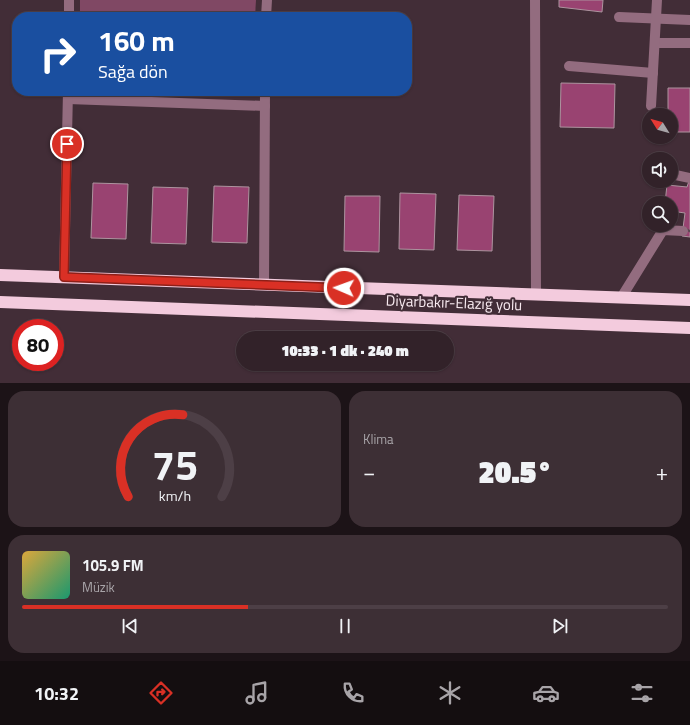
<!DOCTYPE html>
<html lang="tr">
<head>
<meta charset="utf-8">
<style>
	:root { --surface:#322229; --page:#3d2f35; --text:#f1f3f6; --muted:#a8a4a8; --line:#4d3f46; --accent:#d93025 }
	body { margin:0; font-family:"Titillium Web",sans-serif; background:var(--page); color:var(--text); height:100vh; display:flex; flex-direction:column; font-size:15px; white-space:nowrap }
	* { box-sizing:border-box; margin:0 }
	p { font-size:13px; color:var(--muted) }
	.icon { flex:none; width:22px; height:22px; fill:none; stroke:currentColor; stroke-width:2; stroke-linecap:round; stroke-linejoin:round }
	.map { position:relative; height:383px; overflow:hidden }
	.panel { display:flex; flex-direction:column; gap:8px; padding:8px; background:#1c1317; flex:1 }
	.panel>* { flex:none }
	.top-card { position:absolute; left:12px; top:12px; width:400px; height:84px; border-radius:16px; box-shadow:0 1px 3px #0004,0 0 0 1px var(--line); background:#1a4fa0; color:#fff; overflow:hidden }
	.needle { width:26px; rotate:307deg }
	.tools { position:absolute; left:642px; top:108px; display:grid; gap:8px }
	.tools a { display:grid; place-items:center; width:36px; height:36px; border-radius:50%; background:var(--surface); box-shadow:0 1px 3px #0004,0 0 0 1px var(--line); font-size:20px }
	.speed { position:absolute; left:12px; top:319px; display:flex; gap:8px; font-size:20px; font-weight:700; text-align:center }
	.speed>* { display:grid; place-content:center; width:52px; height:52px; border-radius:50%; background:var(--surface); box-shadow:0 1px 3px #0004,0 0 0 1px var(--line); line-height:1 }
	.speed .limit { border:6px solid #d22; background:#fff; color:#111 }
	.pin { position:absolute; display:grid; place-items:center; width:34px; height:34px; color:#fff; margin:-17px; border:2px solid #fff; border-radius:50%; box-shadow:0 1px 4px #0007 }
	.me { position:absolute; width:44px; margin:-22px; rotate:272deg; stroke-linejoin:round; filter:drop-shadow(0 0 3px #0008) }
	.turn { display:flex; align-items:center; gap:14px; height:84px; padding:0 20px; font-size:18px }
	.turn .icon { width:52px; height:52px; stroke-width:2.5 }
	.turn b { display:block; font-size:28px; line-height:34px }
	.big { font-size:30px; font-weight:800; line-height:1.1 }
	.panel .tile { flex:1; display:flex; flex-direction:column; justify-content:center; gap:6px; min-width:0; padding:0 14px; border-radius:16px; background:var(--page) }
	.panel .dial { align-items:center; gap:0 }
	.dial svg { height:104px; overflow:visible; fill:none; stroke:var(--line); stroke-width:7; stroke-linecap:round; text-anchor:middle }
	.dial text { fill:var(--text); stroke:none }
	.song { display:flex; align-items:center; gap:12px }
	.cover { width:48px; height:48px; border-radius:6px; background:linear-gradient(135deg,hsl(40 70% 55%),hsl(160 70% 35%)) }
	.played { height:4px; border-radius:2px; background:linear-gradient(90deg,var(--accent) 35%,var(--line) 35%) }
	.keys { display:flex; justify-content:space-around; direction:ltr }
	.heat { display:flex; justify-content:space-between; align-items:center; font-size:22px; direction:ltr }
	.panel .tiles { flex:1; display:grid; gap:8px; grid-template-columns:1fr 1fr }
	.tile:last-child { grid-column:span 2 }
	.trip { position:absolute; left:236px; top:331px; width:218px; height:40px; border-radius:20px; background:var(--surface); box-shadow:0 1px 3px #0004,0 0 0 1px var(--line); font-weight:800; line-height:40px; text-align:center }
	.tabs { display:flex; height:64px; justify-content:space-around; align-items:center; background:#140e10; color:var(--muted) }
	.tabs .icon { width:28px; height:28px }
	.tabs .on { color:var(--accent) }
	.tabs b { font-size:18px; color:var(--text) }
	.map>svg:first-child { display:block }
	.green { fill:#804864 }
	.building { fill:#994371; stroke:#ad949f }
	.lines { fill:none; stroke-linecap:round; stroke-linejoin:round }
	.minor-tunnel { stroke:#5d4953; stroke-width:10; stroke-dasharray:10 5; stroke-linecap:butt }
	.minor { stroke:#936c7f; stroke-width:10 }
	.highway { stroke:#f3cbdd; stroke-width:12 }
	.route-casing { stroke:#8d1f18; stroke-width:10 }
	.route { stroke:#d93025; stroke-width:7 }
	.labels { text-anchor:middle; stroke-width:4; stroke-linejoin:round; paint-order:stroke }
	.street-label { font-size:15px; fill:#f8eaf0; stroke:#422d37 }
</style>
</head>
<body>
<div class="map">
<svg width="690" height="383" viewBox="0 0 690 383">
	<rect width="100%" height="100%" fill="#422d37"/>
	<!-- green -->
	<g class="green">
		<path d="M80 0H256L255 17H80Z"/>
		<path d="M137 91H254V96Z"/>
	</g>
	<!-- building -->
	<g class="building">
		<path d="M559 0H603L602 12 559 7Z"/>
		<path d="M561 83 615 84 614 128 560 127Z"/>
		<path d="M668 88H690V132H671V115H668Z"/>
		<path d="M689 181H690V237L682 236 685 213 671 211V203H665L667 185 687 187Z"/>
		<path d="M93 183 128 184 126 239 91 238Z"/>
		<path d="M214 186 249 187 247 243 212 242Z"/>
		<path d="M153 187 188 188 186 244 151 243Z"/>
		<path d="M400 193 436 194 434 250 399 249Z"/>
		<path d="M459 195 494 196 492 251 457 250Z"/>
		<path d="M345 196H380L379 252 344 251Z"/>
	</g>
	<g class="lines">
		<!-- minor-tunnel -->
		<path class="minor-tunnel" d="M689 232 690 230"/>
		<!-- minor -->
		<g class="minor">
			<path d="M535 0 536 295"/>
			<path d="M69 17V0"/>
			<path d="M266 17 267 0"/>
			<path d="M619 17 690 20"/>
			<path d="M655 43H690"/>
			<path d="M569 66 653 73"/>
			<path d="M68 99 265 106"/>
			<path d="M651 106 657 0"/>
			<path d="M671 174 690 178"/>
			<path d="M64 277 68 91"/>
			<path d="M264 285 265 91"/>
			<path d="M621 298 663 230 683 231"/>
		</g>
		<!-- highway -->
		<g class="highway">
			<path d="M0 275 690 300"/>
			<path d="M0 302 690 328"/>
		</g>
	</g>
	<g class="lines">
		<defs>
			<path id="route" d="M67 144 64 277 344 288"/>
		</defs>
		<!-- route casing -->
		<use href="#route" class="route-casing"/>
		<!-- route -->
		<use href="#route" class="route"/>
	</g>
	<g class="labels">
		<!-- street labels -->
		<g class="street-label">
			<text transform="translate(454 303) rotate(2)" y="5">Diyarbakır-Elazığ yolu</text>
		</g>
	</g>
</svg>
<div class="tools">
<a><svg class="needle" viewBox="-14 -14 28 28"><path d="M0-13l5 13h-10z" fill="#e53935"/><path d="M0 13l5-13h-10z" fill="#a8a4a8"/></svg></a>
<a><svg class="icon" aria-label="sound" viewBox="0 0 24 24"><path d="M4 9h4l5-4v14l-5-4H4zM17 9q2 3 0 6"/></svg></a>
<a><svg class="icon" aria-label="search" viewBox="0 0 24 24"><circle cx="10" cy="10" r="6"/><path d="M15 15l6 6"/></svg></a>
</div>
<div class="speed"><div class="limit">80</div></div>
<div class="pin" style="left:67px;top:144px;background:#d93025"><svg class="icon" aria-label="arrive" viewBox="0 0 24 24"><path d="M6 21V4h12l-3 4 3 4H6"/></svg></div>
<svg class="me" style="left:344px;top:288px" viewBox="-20 -20 40 40"><circle r="17" fill="#d93025" stroke="#fff" stroke-width="3"/><path d="M0-11L8 9 0 5-8 9z" fill="#fff"/></svg>
<div class="trip">10:33 · 1 dk · 240 m</div>
<div class="top-card">
<div class="turn"><svg class="icon" aria-label="right" viewBox="0 0 24 24"><path d="M7 20v-9h11M14 6l5 5-5 5"/></svg><div><b>160 m</b>Sağa dön</div></div>
</div>
</div>
<section class="panel">
<div class="tiles">
<div class="tile dial"><svg viewBox="0 0 100 80">
<path d="M14 69A42 42 0 1 1 86 69"/>
<path d="M14 69A42 42 0 0 1 56 6" stroke="#d93025"/>
<text x="50" y="56" font-size="32" font-weight="700">75</text>
<text x="50" y="72" font-size="11">km/h</text>
</svg></div>
<div class="tile"><p>Klima</p>
<div class="heat"><a>−</a><b class="big">20.5°</b><a>+</a></div>
</div>
<div class="tile">
<div class="song"><i class="cover"></i><div><b>105.9 FM</b><p>Müzik</p></div></div>
<div class="played"></div>
<div class="keys"><svg class="icon" aria-label="previous" viewBox="0 0 24 24"><path d="M18 5L8 12l10 7zM5 5v14"/></svg><svg class="icon" aria-label="pause" viewBox="0 0 24 24"><path d="M8 5v14M16 5v14"/></svg><svg class="icon" aria-label="next" viewBox="0 0 24 24"><path d="M6 5l10 7-10 7zM19 5v14"/></svg></div>
</div>
</div>
</section>
<nav class="tabs">
<b>10:32</b>
<svg class="icon on" aria-label="directions" viewBox="0 0 24 24"><path d="M12 3l9 9-9 9-9-9zM9 14v-3h6M13 9l2 2-2 2"/></svg>
<svg class="icon" aria-label="music" viewBox="0 0 24 24"><path d="M9 18V5l10-2v13"/><circle cx="6" cy="18" r="3"/><circle cx="16" cy="16" r="3"/></svg>
<svg class="icon" aria-label="phone" viewBox="0 0 24 24"><path d="M5 4h4l2 5-3 2q2 4 5 5l2-3 5 2v4C11 20 4 13 5 4z"/></svg>
<svg class="icon" aria-label="climate" viewBox="0 0 24 24"><path d="M12 3v18M4 7l16 10M4 17L20 7"/></svg>
<svg class="icon" aria-label="car" viewBox="0 0 24 24"><path d="M5 17H2v-5l4-1 3-4h7l3 4 3 1v5h-3M9 17h6M6 11h13"/><circle cx="7" cy="17" r="2"/><circle cx="17" cy="17" r="2"/></svg>
<svg class="icon" aria-label="filters" viewBox="0 0 24 24"><path d="M4 7h16M4 17h16"/><circle cx="9" cy="7" r="2"/><circle cx="15" cy="17" r="2"/></svg>
</nav>
</body>
</html>
